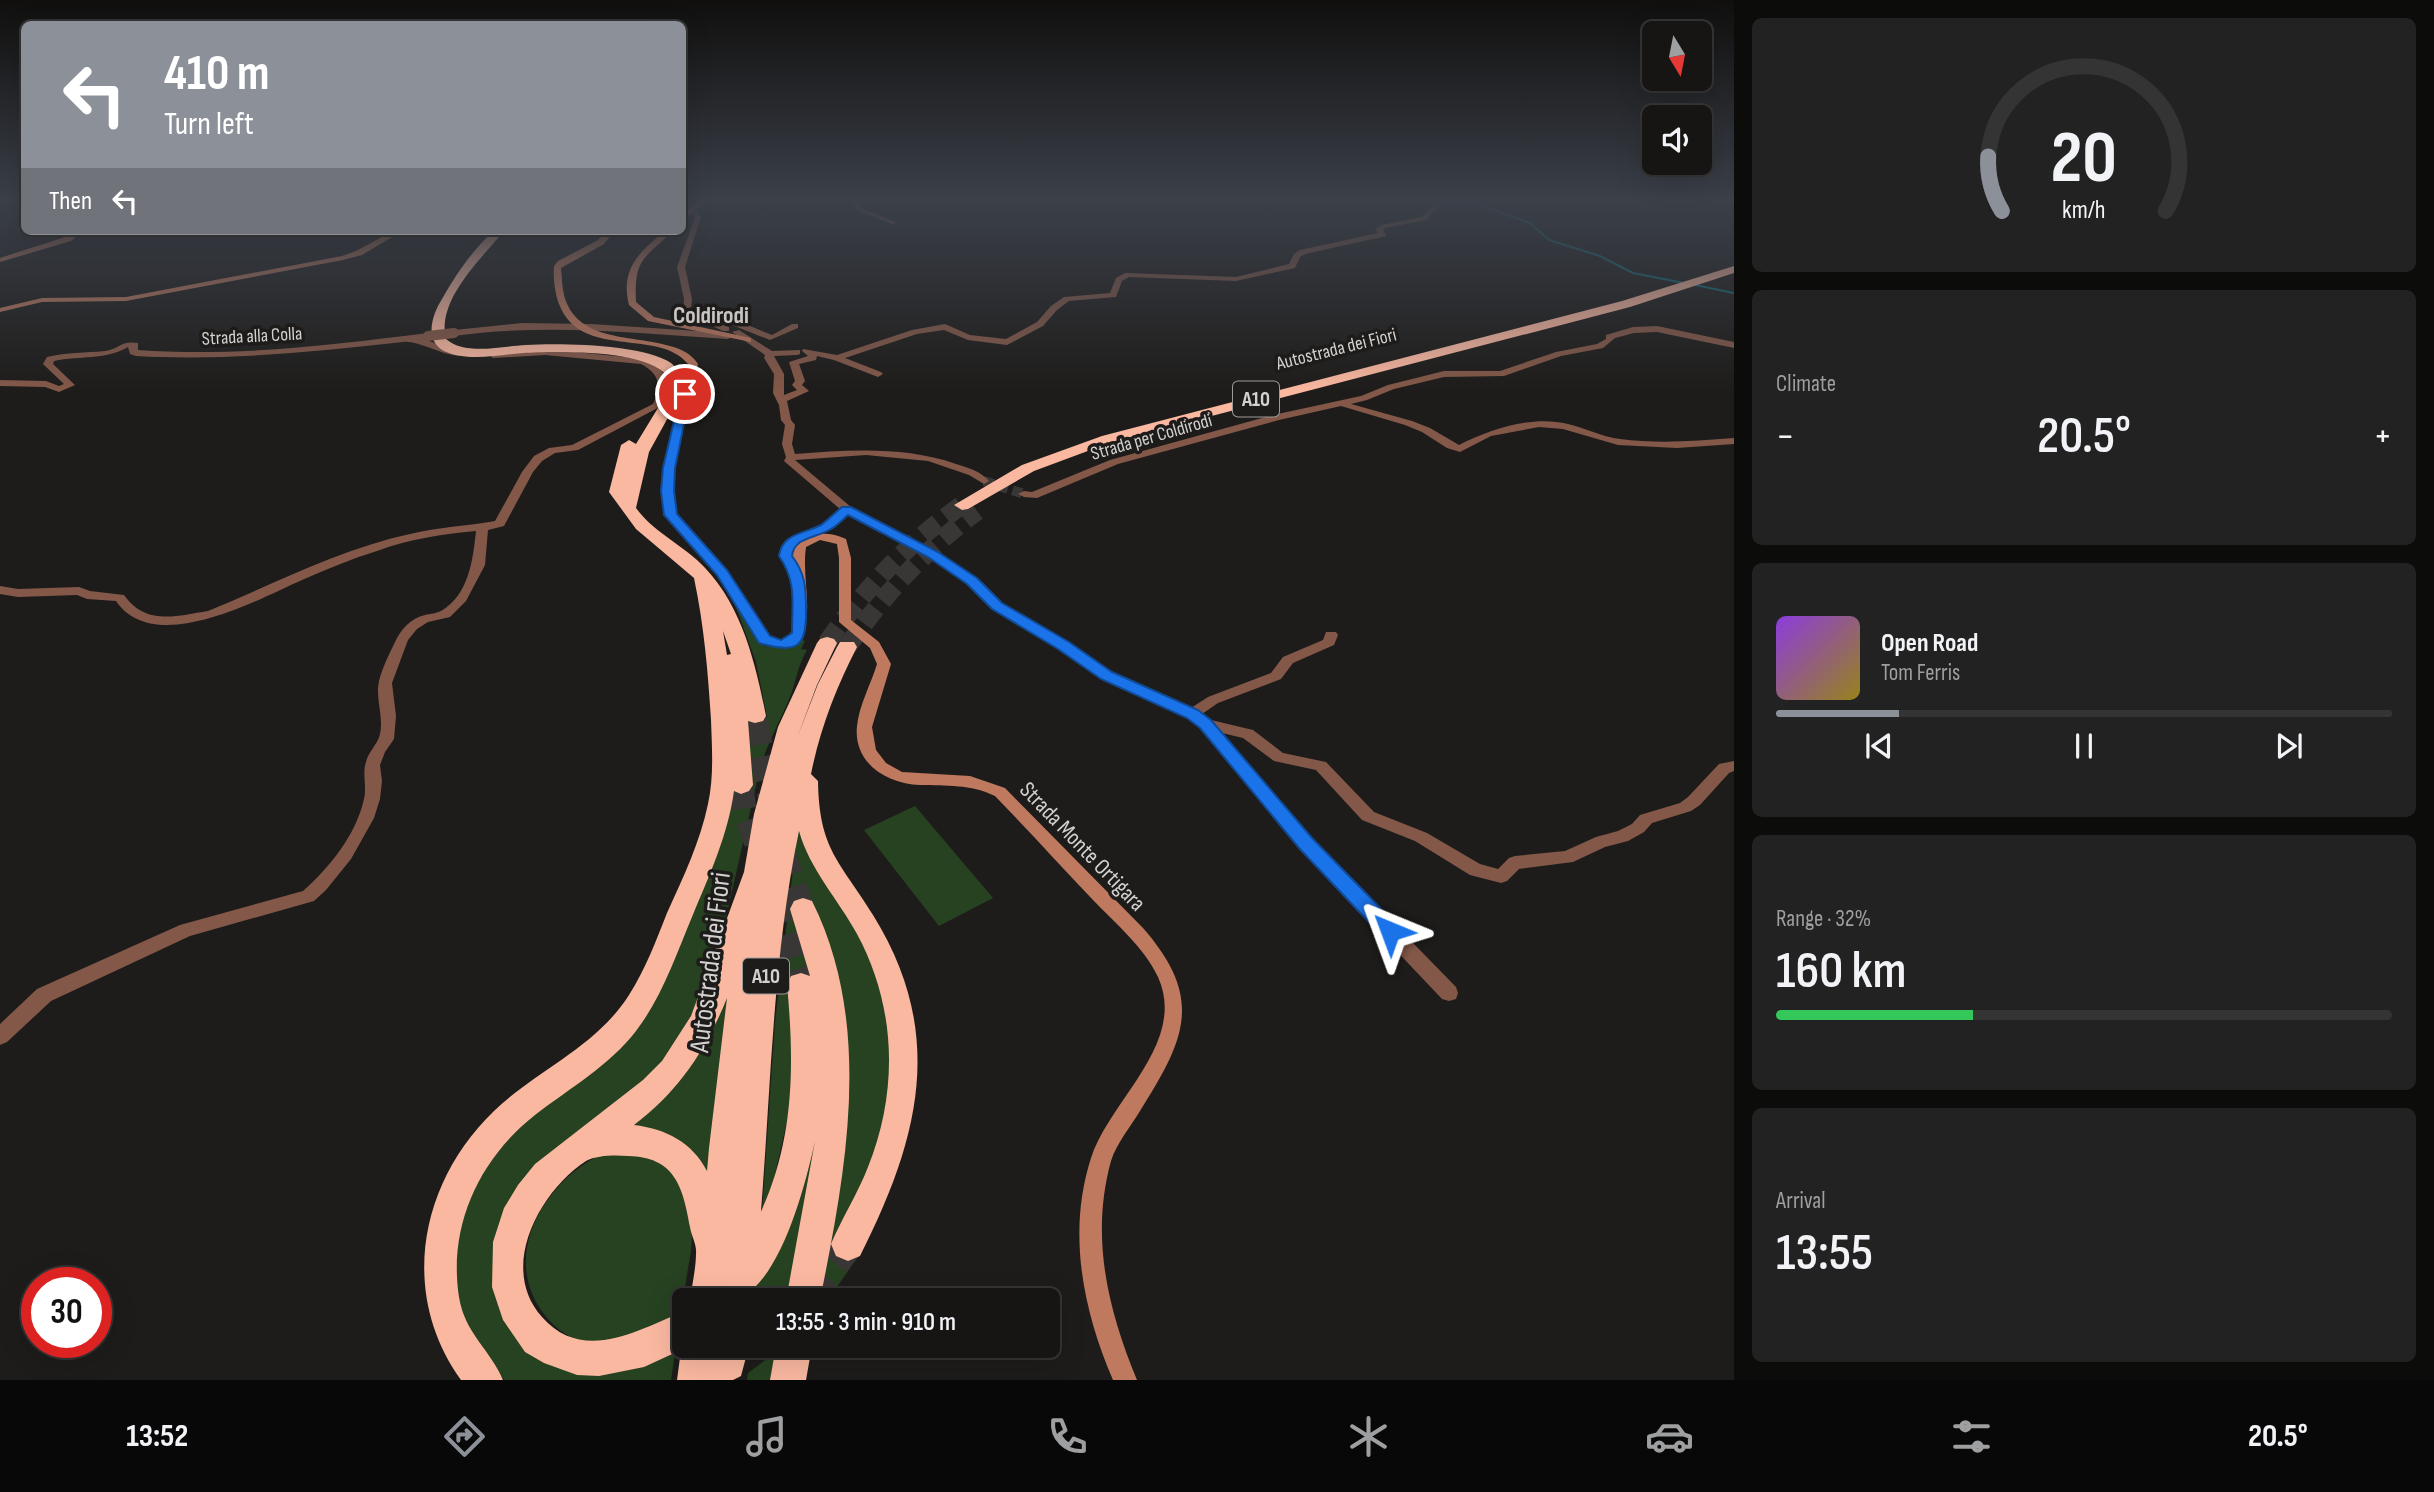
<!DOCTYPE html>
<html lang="en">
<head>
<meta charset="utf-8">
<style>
	:root { --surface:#161514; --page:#232222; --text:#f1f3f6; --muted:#9e9fa0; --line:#353434; --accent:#8c9099 }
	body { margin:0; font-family:"Sofia Sans Condensed",sans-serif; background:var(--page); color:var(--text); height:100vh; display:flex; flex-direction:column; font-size:26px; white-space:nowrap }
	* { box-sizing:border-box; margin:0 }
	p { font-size:23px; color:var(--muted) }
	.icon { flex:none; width:38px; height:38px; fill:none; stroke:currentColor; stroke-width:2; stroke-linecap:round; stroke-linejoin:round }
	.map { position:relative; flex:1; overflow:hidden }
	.panel { display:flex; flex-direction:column; gap:18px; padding:18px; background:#0c0c0b; width:700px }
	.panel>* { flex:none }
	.banner { position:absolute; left:21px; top:21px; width:665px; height:214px; border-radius:10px; box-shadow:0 7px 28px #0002,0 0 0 2px var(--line); background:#8c9099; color:#fff; overflow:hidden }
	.needle { width:46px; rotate:170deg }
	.tools { position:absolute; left:1642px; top:21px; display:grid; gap:14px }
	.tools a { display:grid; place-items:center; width:70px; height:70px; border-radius:10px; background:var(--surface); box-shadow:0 7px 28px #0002,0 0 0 2px var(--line); font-size:35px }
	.speed { position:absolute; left:21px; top:1267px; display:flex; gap:14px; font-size:35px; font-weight:700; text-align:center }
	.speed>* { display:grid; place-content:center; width:91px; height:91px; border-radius:50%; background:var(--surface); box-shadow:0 7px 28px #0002,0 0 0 2px var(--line); line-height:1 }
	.speed .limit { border:10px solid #d22; background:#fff; color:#111 }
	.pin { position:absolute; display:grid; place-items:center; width:60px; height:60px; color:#fff; margin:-30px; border:4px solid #fff; border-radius:50%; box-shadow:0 2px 7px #0007 }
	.me { position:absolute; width:77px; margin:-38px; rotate:316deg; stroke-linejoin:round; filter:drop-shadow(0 0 5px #0008) }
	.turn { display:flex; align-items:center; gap:24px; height:147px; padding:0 28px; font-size:32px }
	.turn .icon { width:91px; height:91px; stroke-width:2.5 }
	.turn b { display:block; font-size:49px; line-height:60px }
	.then { display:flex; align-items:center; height:66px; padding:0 28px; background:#0003; gap:14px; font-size:26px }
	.big { font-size:52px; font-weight:600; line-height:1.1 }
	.panel .tile { flex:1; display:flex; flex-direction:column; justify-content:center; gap:10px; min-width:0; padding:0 24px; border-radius:10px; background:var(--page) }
	.panel .dial { align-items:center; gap:0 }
	.dial svg { height:182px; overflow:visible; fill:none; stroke:var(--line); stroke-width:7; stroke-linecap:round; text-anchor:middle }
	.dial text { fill:var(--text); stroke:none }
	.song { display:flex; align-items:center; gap:21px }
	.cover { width:84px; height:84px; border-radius:10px; background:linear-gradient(135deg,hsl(270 70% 55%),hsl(50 70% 35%)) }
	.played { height:7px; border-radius:4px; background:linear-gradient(90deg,var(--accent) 20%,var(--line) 20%) }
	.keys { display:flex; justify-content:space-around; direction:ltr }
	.heat { display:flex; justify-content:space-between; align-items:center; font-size:38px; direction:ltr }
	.charge { height:10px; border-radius:5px; background:linear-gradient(90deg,#34c759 32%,var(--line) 0) }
	.trip { position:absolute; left:672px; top:1288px; width:388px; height:70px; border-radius:10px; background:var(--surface); box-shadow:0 7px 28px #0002,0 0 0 2px var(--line); font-weight:600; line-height:70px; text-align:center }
	.dock { display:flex; height:112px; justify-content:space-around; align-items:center; background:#090808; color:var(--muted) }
	.dock .icon { width:49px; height:49px }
	.dock .active { color:var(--accent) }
	.dock b { font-size:32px; color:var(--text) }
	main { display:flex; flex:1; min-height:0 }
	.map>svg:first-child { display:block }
	.green { fill:#264220 }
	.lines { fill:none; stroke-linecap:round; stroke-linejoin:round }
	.stream { stroke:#116c77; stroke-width:2 }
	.street-tunnel { stroke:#393735; stroke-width:10; stroke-dasharray:10 5; stroke-linecap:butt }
	.highway-tunnel-far2 { stroke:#393735; stroke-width:19; stroke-dasharray:19 10; stroke-linecap:butt }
	.highway-tunnel-far1 { stroke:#393735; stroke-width:24; stroke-dasharray:24 12; stroke-linecap:butt }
	.highway-tunnel { stroke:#393735; stroke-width:32; stroke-dasharray:32 16; stroke-linecap:butt }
	.street { fill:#835848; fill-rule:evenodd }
	.secondary { fill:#be795f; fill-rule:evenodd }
	.highway { fill:#fab8a0; fill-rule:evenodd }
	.street-bridge { stroke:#835848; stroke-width:10 }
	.highway-bridge { stroke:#fab8a0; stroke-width:32 }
	.route { fill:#1a73e8; stroke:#114b97; stroke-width:2 }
	.labels { text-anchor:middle; stroke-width:7; stroke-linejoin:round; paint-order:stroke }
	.far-street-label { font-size:19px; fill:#d3d1d0; stroke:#1e1c1a }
	.shield { fill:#1e1c1a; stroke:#9d9b99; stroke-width:2 }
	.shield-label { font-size:21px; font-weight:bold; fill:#d3d1d0 }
	.street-label { font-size:23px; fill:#d3d1d0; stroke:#1e1c1a }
	.far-district-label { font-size:24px; font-weight:bold; fill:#c8c4c2; stroke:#1e1c1a }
	.near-street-label { font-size:28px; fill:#d3d1d0; stroke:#1e1c1a }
</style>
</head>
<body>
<main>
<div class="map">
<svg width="1734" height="1380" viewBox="0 0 1734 1380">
	<rect width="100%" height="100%" fill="#1e1c1a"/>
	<!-- green -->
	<g class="green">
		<path d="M732 596 764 646 787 649 802 640 805 641 801 649 807 650C798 666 797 676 792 692 782 718 768 741 760 768L713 975 661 1073 545 1162 504 1322C547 1380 609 1380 675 1353L671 1380H505L466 1341 450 1242 493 1145 616 1048 747 719 767 717 756 662Z"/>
		<path d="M915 806 993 898 939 926 864 830Z"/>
		<path d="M798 827 870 947 897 1051 859 1255 828 1300H817L827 1238 812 958 820 1163 793 1300H754L755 1287 795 1211 792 1029 790 1107 774 1179 762 1212 775 1022Z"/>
		<path d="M731 987 709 1182 633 1130 638 1111Z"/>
		<path d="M606 1152 655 1157 682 1178 693 1222 691 1251 680 1316C666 1323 651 1332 636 1337 626 1340 614 1339 604 1341 598 1342 589 1344 583 1342 565 1337 551 1324 541 1310 500 1250 549 1177 606 1152Z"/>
		<path d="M768 1346H785L778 1380H747L748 1373 772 1355Z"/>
	</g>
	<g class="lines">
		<!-- stream -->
		<g class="stream">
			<path d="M1440 199 1482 206 1530 223 1549 240 1600 256 1633 273 1684 283"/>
			<path d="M1695 285 1734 293"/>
		</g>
		<!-- street-tunnel -->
		<path class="street-tunnel" d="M984 481 1024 494"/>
		<!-- highway-tunnel-far2 -->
		<g class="highway-tunnel-far2">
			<path d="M827 643C865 588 907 544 962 505"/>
			<path d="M847 647C884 594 925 550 977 511"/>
			<path d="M755 716 756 723"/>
		</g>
		<!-- highway-tunnel-far1 -->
		<g class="highway-tunnel-far1">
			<path d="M756 721 771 804"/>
			<path d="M741 785 745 812 761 856"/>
			<path d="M783 852 803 909"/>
			<path d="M776 900 801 985"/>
		</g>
		<!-- highway-tunnel -->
		<path class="highway-tunnel" d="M804 1300 848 1244"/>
		<!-- street -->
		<g class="street">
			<path d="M849 199H855L861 208 898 223 892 224 857 210Z"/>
			<path d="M1445 199H1452L1432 213 1427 220 1385 228 1383 229 1386 236 1305 254 1300 257 1295 268 1236 281 1129 277 1122 281 1116 297 1069 301 1057 310 1043 326 1007 345 968 340 944 330 917 334 845 358 881 372 883 374 878 377 834 360 817 356 816 360 799 364 805 381 802 385 809 391 787 401 791 420 795 425 792 444 795 454C850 450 904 446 956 464 969 468 980 471 989 481L984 484 969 475 928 461 866 455 795 460 851 507 937 552 984 584 1002 603 1068 642 1112 672 1191 708 1208 697 1271 673 1283 657 1323 640 1326 632H1336L1338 635 1334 645 1293 663 1281 679 1218 703 1202 714 1211 720 1253 730 1283 753 1326 762 1374 812 1427 833 1480 864 1498 869 1509 858 1515 856 1565 851 1596 837 1618 831 1632 824 1640 815 1680 803 1688 797 1719 764 1734 761V771L1729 773 1700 805 1691 811 1652 823 1644 832 1628 841 1605 847 1573 862 1519 869 1507 881 1501 883 1470 875 1415 841 1362 820 1316 770 1274 761 1243 738 1222 733 1329 857 1456 987 1458 993 1456 999 1449 1001 1442 999 1317 867 1201 728 1187 717 1102 678 1058 648 992 609 976 590 929 558 847 514 829 530 795 546 792 556 802 570 796 574 792 573 780 556 787 541 821 526 840 509 784 461 786 457 782 444 785 425 781 420 779 405 773 393 774 374 764 358 765 355 732 332 739 330 772 351 800 350V354L797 355 774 356 784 374V395L797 390 792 385 795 381 789 362 808 356 802 351 803 349 837 355 912 330 945 324 970 335 1006 339 1037 322 1051 306 1064 297 1110 293 1116 278 1125 273 1236 277 1289 264 1294 254 1300 250 1378 233 1375 229 1381 225 1422 217 1427 211Z"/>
			<path d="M694 209 701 217 685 267 692 299 690 315 712 320 723 315 772 335 792 324H798V328L770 340 722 321 718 322 729 327V331H723L704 322 683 319 684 299 677 267 695 217 691 211Z"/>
			<path d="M522 323 591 324 728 333 732 336 728 339C636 333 546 323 454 336L450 333 454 330Z"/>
			<path d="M1657 326 1734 342V348L1657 332 1634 333 1615 338 1603 348 1561 356 1504 376 1444 377 1394 389 1367 400 1351 404 1412 421 1430 428 1459 445C1490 429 1532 415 1568 424 1585 428 1603 437 1620 439 1658 444 1696 441 1734 438V444L1677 448 1618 445 1563 429 1539 427 1491 436 1460 452 1447 448 1422 432 1405 425 1341 406 1279 420 1118 464 1037 498 1024 497 1018 494 1024 491 1032 492 1110 460 1273 415 1361 396 1388 385 1444 371H1500L1556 352 1597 344 1606 339V335L1633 327Z"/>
			<path d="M428 333 431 334V338L424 339 463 354C452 361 420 340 403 342 314 352 226 361 136 356L130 354 128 347C103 361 81 355 54 361L53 364 75 385 59 392 45 387 0 386V380L46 381 59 386 64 384 43 364 47 357C67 352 85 353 105 351 119 349 121 340 138 343V350C235 357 331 345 428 333Z"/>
			<path d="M545 349 646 359C663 368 672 380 665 399L669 402 578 450 555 453 542 461 533 472 504 526 488 530 485 565 466 601 450 617 428 622 417 629 408 640 392 683 396 716 394 739 385 752 380 765 382 781 380 799 374 818 351 859 326 890 314 901 190 936 51 1001 7 1042 0 1045V1024L37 989 180 925 303 891C330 867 356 835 364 799 367 787 362 773 366 762 368 752 378 744 380 734 384 717 375 698 379 681 382 669 389 654 395 642 401 629 411 618 425 615 430 614 437 613 441 611 469 595 473 559 476 531 442 534 409 539 377 551 351 559 327 569 302 580 257 600 154 657 116 601L87 599 77 595 18 597 0 594V586L18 589 79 587 90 591 124 595C146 626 176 616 208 611 274 584 340 549 410 534 438 527 467 526 495 521L522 472 534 456 549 448 572 445 653 404C662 386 659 373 641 364L545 355 493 358 489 355 493 352Z"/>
		</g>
		<!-- secondary -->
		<g class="secondary">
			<path d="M701 199H708L682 221V215Z"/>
			<path d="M74 231H83L71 241 0 262V258L65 237Z"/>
			<path d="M393 231H402L362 255 343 260 126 301 42 302 0 312V308L42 298 126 297 342 256 356 251Z"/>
			<path d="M606 231H614L604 244 561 268C562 277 562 287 564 295 576 341 629 335 666 345 679 348 690 352 698 364L674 468 673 491 677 514 727 570 770 637 781 640 788 638C805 610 783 573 796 543 811 532 829 531 846 539L851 558V620L879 642 891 664 872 727 876 750 886 763 902 772 970 776 1005 788 1143 928C1204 998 1186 1038 1140 1111 1131 1126 1116 1144 1111 1161 1090 1237 1108 1310 1137 1380H1113C1083 1310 1067 1233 1091 1158 1109 1101 1188 1043 1158 977 1144 947 1115 923 1093 900 1060 865 1028 830 995 796 970 784 947 786 920 785 888 784 853 764 857 726 859 705 871 684 877 664L870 648 839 622V558L837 544 820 540 806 547C801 579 816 615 798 644L781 648 760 643 718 575 665 515 661 491 664 468 688 364C658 327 581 361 559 304 555 293 553 278 554 266L558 261 598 240Z"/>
			<path d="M665 231H673C644 259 634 258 636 302L654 317 751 338V342L648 321 629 305C620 269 639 252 665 231Z"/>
		</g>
		<!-- highway -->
		<g class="highway">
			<path d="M493 231H504C482 258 436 300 446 339 465 356 502 346 526 345 560 343 643 344 671 363 675 366 678 372 681 376L676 403 649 452 636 508C652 530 677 542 697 560 741 600 755 661 766 716L763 721 755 723 748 721 753 785 749 791 741 794 734 791C728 835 709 876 692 917 676 955 662 997 636 1031 609 1066 570 1088 535 1115 479 1159 448 1226 459 1297 465 1334 490 1349 503 1380H461C399 1294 419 1183 494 1111 538 1069 595 1048 629 995 645 970 656 941 667 913 683 878 700 842 708 804 714 777 712 748 711 720 708 672 704 625 694 578L636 529 609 492 621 445 629 440 636 444 661 403 667 376C648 349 554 351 523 353 499 355 467 362 444 351 423 340 433 313 442 299 458 271 470 254 493 231ZM723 631 731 654 727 655Z"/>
			<path d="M1734 266V273L1630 307 1112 442 1034 471 968 509 962 510 954 505 1022 465 1102 436 1622 301Z"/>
			<path d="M827 637 834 639 837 643 817 685 797 738 818 684 837 647 840 642H854L857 647C836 688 820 729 811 774L818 781C819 850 840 861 873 915 947 1034 919 1139 860 1256L848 1261 836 1256 831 1244C842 1218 858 1193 868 1167 899 1090 896 1006 857 934 838 899 810 870 799 831 773 955 771 1085 761 1211L757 1223 745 1227 733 1222 728 1267C792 1180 797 1089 787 985L791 976 801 973 810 976 790 909 794 901 803 898 812 901C874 1025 846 1171 820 1300H786L815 1141C806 1183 781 1281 739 1298L726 1290 724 1300H690C692 1285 696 1268 696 1253 697 1245 691 1235 690 1227 683 1187 675 1157 628 1156 615 1155 597 1155 586 1161 539 1192 498 1268 542 1317 583 1364 639 1330 684 1311V1346H749L741 1376 733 1380H677L681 1350 644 1367 599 1376 577 1375 544 1363 525 1352 503 1320 492 1287 493 1242 504 1208 518 1185 535 1164 643 1080 662 1061 691 1016 744 872 754 814 778 727 817 643 820 639ZM727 998 709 1148 707 1171C692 1142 666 1129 634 1125 679 1091 706 1050 727 998Z"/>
			<path d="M776 1346H812L806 1380H770Z"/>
		</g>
		<!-- street-bridge -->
		<path class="street-bridge" d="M428 336 454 333"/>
		<!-- highway-bridge -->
		<path class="highway-bridge" d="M737 1300 745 1211"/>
	</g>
	<!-- sky -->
	<linearGradient id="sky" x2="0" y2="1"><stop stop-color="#100f0e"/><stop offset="0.51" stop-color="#3b4049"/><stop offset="1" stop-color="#3b4049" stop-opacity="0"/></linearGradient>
	<rect width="1734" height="392" fill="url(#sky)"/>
	<!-- route -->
	<path class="route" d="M681 391 690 394 675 468 674 491 677 514 727 570 770 636 781 640 792 633C792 603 797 582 779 556 782 533 804 534 821 525 828 520 836 512 842 507H851L938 552 977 578 1002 603 1069 642 1112 672 1198 710 1211 720 1312 838 1397 925 1400 931 1397 937 1390 939 1383 937 1299 848 1200 728 1187 718 1101 679 1058 649 992 609 967 584 928 557 848 515C842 520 836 527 829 530 816 538 794 537 792 556 805 573 806 587 806 609 807 648 797 654 759 643L717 575 664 515 661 491 663 468Z"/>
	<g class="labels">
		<!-- far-street labels -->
		<g class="far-street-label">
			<text transform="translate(252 335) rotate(-3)" y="7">Strada alla Colla</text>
			<text transform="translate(1336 348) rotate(-14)" y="7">Autostrada dei Fiori</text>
			<text transform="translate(1151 436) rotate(-16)" y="7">Strada per Coldirodi</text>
		</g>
		<!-- shield labels -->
		<g class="shield">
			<rect x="1233" y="381.5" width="46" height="35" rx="5"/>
			<rect x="743" y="958.5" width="46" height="35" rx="5"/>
		</g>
		<g class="shield-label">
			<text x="1256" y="406">A10</text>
			<text x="766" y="983">A10</text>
		</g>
		<!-- street labels -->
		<g class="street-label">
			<text transform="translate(1083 846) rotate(46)" y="8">Strada Monte Ortigara</text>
		</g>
		<!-- far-district labels -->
		<g class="far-district-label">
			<text x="711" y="323">Coldirodi</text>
		</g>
		<!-- near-street labels -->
		<g class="near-street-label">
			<text transform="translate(709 962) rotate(-83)" y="10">Autostrada dei Fiori</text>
		</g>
	</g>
</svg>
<div class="tools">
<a><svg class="needle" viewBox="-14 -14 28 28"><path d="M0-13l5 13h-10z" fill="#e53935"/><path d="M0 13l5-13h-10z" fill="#9e9fa0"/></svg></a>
<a><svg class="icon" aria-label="sound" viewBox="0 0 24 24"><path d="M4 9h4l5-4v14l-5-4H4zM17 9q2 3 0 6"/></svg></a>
</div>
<div class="speed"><div class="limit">30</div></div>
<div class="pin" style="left:685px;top:394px;background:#d93025"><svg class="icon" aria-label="arrive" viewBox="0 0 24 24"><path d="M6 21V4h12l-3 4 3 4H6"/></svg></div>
<svg class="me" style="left:1390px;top:931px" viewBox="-20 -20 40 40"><path d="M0-17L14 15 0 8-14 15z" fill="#1a73e8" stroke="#fff" stroke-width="4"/></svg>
<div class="trip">13:55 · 3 min · 910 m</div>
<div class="banner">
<div class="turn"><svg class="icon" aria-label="left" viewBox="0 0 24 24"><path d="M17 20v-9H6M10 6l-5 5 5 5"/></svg><div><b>410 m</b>Turn left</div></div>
<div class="then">Then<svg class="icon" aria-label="left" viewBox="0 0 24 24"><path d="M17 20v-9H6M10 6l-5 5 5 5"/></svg></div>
</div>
</div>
<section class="panel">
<div class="tile dial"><svg viewBox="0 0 100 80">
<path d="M14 69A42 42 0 1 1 86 69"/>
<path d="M14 69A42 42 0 0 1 8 45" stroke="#8c9099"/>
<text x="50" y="56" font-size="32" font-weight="700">20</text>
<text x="50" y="72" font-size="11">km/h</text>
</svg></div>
<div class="tile"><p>Climate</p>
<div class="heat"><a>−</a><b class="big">20.5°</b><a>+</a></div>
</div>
<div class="tile">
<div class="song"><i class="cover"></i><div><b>Open Road</b><p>Tom Ferris</p></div></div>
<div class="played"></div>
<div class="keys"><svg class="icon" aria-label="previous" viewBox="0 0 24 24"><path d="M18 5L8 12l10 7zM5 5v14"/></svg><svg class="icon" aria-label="pause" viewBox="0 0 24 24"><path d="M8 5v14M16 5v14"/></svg><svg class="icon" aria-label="next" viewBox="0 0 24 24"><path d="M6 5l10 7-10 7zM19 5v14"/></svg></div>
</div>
<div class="tile"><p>Range · 32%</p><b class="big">160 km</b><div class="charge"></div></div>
<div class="tile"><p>Arrival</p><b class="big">13:55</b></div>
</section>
</main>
<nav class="dock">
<b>13:52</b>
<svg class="icon active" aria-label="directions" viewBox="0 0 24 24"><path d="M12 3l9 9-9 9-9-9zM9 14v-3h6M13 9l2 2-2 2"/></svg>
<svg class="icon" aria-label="music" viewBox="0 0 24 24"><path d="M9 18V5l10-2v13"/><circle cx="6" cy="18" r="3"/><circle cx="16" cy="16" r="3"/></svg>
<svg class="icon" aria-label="phone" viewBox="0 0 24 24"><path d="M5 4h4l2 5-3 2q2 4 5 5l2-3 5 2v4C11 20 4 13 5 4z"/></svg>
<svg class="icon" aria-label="climate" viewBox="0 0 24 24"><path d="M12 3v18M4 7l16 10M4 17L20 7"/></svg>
<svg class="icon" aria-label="car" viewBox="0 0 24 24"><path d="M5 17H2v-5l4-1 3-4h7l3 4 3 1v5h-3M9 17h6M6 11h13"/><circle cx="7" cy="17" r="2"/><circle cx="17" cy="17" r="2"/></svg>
<svg class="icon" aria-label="filters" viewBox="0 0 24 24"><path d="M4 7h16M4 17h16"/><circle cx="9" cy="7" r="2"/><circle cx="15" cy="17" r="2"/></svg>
<b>20.5°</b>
</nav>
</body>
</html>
